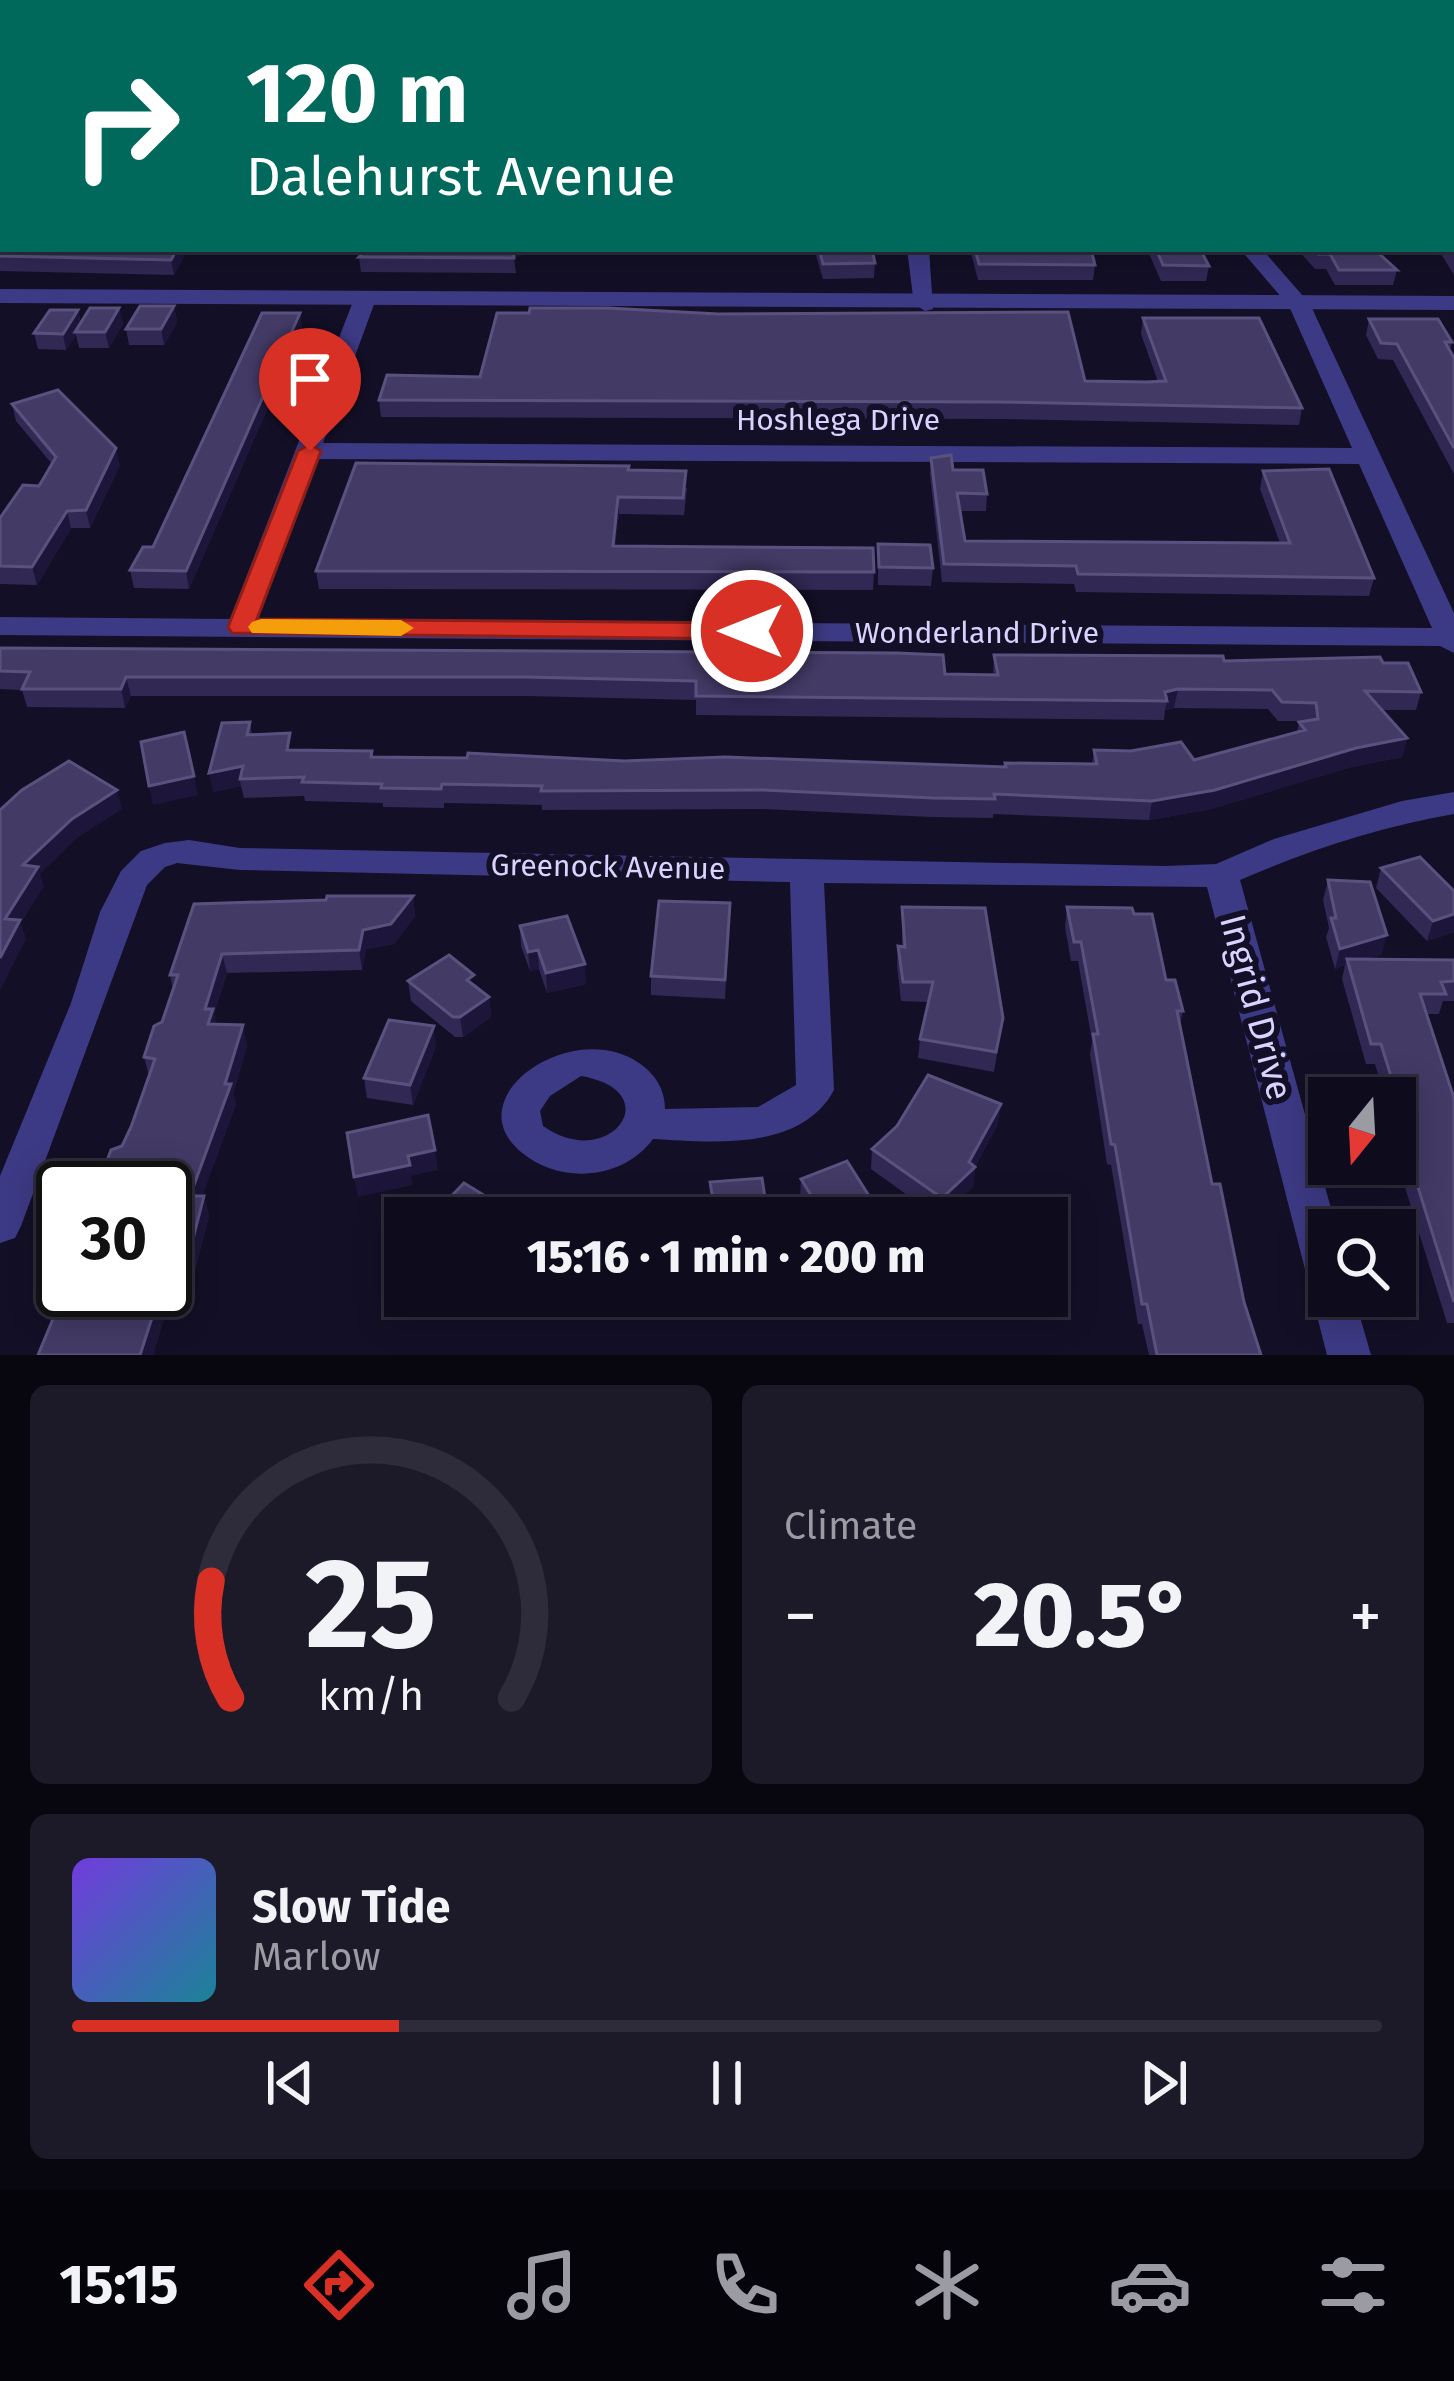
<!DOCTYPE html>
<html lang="en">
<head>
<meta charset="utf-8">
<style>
	:root { --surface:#0e0b1c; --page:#1c1929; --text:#f1f3f6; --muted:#9b9ba3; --line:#2e2b3b; --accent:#d93025 }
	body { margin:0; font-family:"Fira Sans",sans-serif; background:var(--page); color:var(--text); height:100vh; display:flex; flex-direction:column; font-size:45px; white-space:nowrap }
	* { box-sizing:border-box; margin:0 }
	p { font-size:39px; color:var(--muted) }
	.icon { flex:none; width:66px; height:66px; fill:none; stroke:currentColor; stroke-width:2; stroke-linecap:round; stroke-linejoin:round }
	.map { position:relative; height:1355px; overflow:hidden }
	.side { display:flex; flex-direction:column; gap:30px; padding:30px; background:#08060f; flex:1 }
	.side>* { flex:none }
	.hud { position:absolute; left:0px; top:0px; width:1455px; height:252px; box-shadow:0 6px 30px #0003,0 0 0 3px var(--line); background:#00695c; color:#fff; overflow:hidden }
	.needle { width:78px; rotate:198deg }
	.buttons { position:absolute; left:1308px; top:1077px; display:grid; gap:24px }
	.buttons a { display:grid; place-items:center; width:108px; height:108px; border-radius:0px; background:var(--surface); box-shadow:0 6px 30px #0003,0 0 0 3px var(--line); font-size:60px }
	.speed { position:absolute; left:36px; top:1161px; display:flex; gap:24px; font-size:60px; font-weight:700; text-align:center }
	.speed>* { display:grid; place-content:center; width:156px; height:156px; border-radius:50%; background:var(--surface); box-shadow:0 6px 30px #0003,0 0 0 3px var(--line); line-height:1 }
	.speed .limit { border:6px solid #111; border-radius:18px; background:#fff; color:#111 }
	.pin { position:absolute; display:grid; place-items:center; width:102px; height:102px; color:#fff; margin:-123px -51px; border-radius:50% 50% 50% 0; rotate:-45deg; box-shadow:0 0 12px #0007 }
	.pin .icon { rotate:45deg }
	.me { position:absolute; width:132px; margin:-66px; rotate:270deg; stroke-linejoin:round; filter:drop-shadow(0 0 9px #0008) }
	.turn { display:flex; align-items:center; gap:42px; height:252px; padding:0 48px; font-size:54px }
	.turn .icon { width:156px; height:156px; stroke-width:2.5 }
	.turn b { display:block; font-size:84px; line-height:102px }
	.big { font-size:90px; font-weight:800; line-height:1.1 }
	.side .tile { flex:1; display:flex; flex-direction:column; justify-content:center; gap:18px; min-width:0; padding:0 42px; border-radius:18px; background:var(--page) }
	.side .dial { align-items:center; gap:0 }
	.dial svg { height:312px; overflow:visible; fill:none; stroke:var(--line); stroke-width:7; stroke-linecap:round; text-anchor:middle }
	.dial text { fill:var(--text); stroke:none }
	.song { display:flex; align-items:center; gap:36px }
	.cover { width:144px; height:144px; border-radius:18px; background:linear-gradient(135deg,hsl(260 70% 55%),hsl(190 70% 35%)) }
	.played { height:12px; border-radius:6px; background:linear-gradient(90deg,var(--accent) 25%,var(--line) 25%) }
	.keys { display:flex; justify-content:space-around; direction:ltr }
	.heat { display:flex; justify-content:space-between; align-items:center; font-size:66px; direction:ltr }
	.side .tiles { flex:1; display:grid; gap:30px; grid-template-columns:1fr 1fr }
	.tile:last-child { grid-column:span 2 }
	.trip { position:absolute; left:384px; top:1197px; width:684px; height:120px; border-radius:0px; background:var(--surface); box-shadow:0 6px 30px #0003,0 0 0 3px var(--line); font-weight:800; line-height:120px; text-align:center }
	.menu { display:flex; height:192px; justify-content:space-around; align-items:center; background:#06040b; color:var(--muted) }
	.menu .icon { width:84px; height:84px }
	.menu .selected { color:var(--accent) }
	.menu b { font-size:54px; color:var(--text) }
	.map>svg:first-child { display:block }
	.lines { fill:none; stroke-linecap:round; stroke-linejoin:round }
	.stream { stroke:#0a1f44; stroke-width:6 }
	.minor { fill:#3d3a85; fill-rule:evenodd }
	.tertiary { fill:#3d3a85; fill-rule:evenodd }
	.wall { fill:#312854 }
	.shaded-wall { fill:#1d163a }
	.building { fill:#433a66; stroke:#5a527e; stroke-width:3 }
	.route { fill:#d93025; stroke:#8d1f18; stroke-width:3 }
	.slow { fill:#f59e0b }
	.labels { text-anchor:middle; stroke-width:12; stroke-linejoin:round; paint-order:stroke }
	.street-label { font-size:30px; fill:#d9d4ff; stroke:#130f26 }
	.near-street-label { font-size:36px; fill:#d9d4ff; stroke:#130f26 }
</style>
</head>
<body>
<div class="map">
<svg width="1454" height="1355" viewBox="0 0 1454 1355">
	<rect width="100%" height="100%" fill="#130f26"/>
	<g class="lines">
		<!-- stream -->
		<path class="stream" d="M835 0 846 3"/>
		<!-- minor -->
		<g class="minor">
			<path d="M3 64V78H0V65Z"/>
			<rect x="0" y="159" width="3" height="12"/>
			<path d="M907 249H929L933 309 925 311 914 304Z"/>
			<path d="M1240 249H1262L1310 304 1454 613V653L1440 646 0 635V617L230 619 354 299 365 292 376 299 323 443 1352 448 1289 306ZM317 459 1359 464 1432 628 258 619Z"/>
			<path d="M1454 792V814C1379 827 1309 850 1240 880L1337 1230H1329V1296H1354L1371 1355H1327L1207 887 824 883 834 1090C801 1152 711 1142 653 1139 623 1180 560 1185 521 1152 455 1097 572 1017 639 1063 655 1074 665 1089 665 1109L758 1107 796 1085 790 882 240 870 177 863 165 867 147 885 21 1226 15 1238 0 1243V1176L71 1003 100 912 121 871 141 851 165 843 189 840 240 848 1165 866 1216 864 1274 839 1402 801ZM581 1076C670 1091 609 1173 543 1126L540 1111 550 1096Z"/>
		</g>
		<!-- tertiary -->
		<g class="tertiary">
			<path d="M1356 0H1372L1374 3H1358Z"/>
			<path d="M1452 110 1454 111V124L1452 123Z"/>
			<path d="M0 289 1454 296V310L0 303Z"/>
		</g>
	</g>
	<!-- wall -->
	<g class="wall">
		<path d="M0 0H273V3H3Z"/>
		<path d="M952 0H1324L1326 3H970Z"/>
		<path d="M1424 0H1454V8L1452 9V3H1426Z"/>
		<path d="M0 172 3 249H188L174 275 0 271Z"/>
		<path d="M1454 188V275L1438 249H1452Z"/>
		<path d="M814 249H872L875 263 874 278 823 279Z"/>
		<path d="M970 249H1091L1095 265 1093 280H978Z"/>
		<path d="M1147 249H1200L1209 266 1206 281H1161Z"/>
		<path d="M1297 249H1374L1397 270 1393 285H1335L1326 269H1315Z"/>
		<path d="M359 257 514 258 516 273 361 272Z"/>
		<path d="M174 306 177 322 164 345H129L126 329Z"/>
		<path d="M119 308 123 324 109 348H79L76 335 66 350 38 349 34 333 78 310 81 323Z"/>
		<path d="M300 313 302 329 189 589 134 588 130 570 153 547Z"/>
		<path d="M1143 318 1302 408 1299 425 1000 419 381 417 379 400 480 377 1158 382 1141 334Z"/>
		<path d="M1369 319 1452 342 1450 350 1454 358V474L1393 360 1378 359 1366 335Z"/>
		<path d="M12 404 120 465 90 528H71L37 585 0 584V518L39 486 52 464 16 421Z"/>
		<path d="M931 458 953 470 987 494 986 511H960L965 541 1280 543 1260 489 1263 471 1374 578 1369 596 1076 592 1074 584 942 582 930 475Z"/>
		<path d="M629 470 687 488 684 515 619 514 615 546 874 572 873 590 319 589 316 571Z"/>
		<path d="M878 544 933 568 931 586 878 585Z"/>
		<path d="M0 648 945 674H993L994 655 1224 661 1383 663 1421 692 1416 710H1382L1407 738 1402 757 1351 767 1211 809 1149 820 993 814V818L931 817 763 809 542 810V805L444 803V808L383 807V803L305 801 304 796 244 798 241 786 213 792 250 722 252 735 293 750 373 757 1005 767 1092 764 1094 750 1194 760 1297 732 1299 722 1305 721H1278L1268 709 1174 708 1165 710 1164 720 696 715V700L527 696H131L125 708 27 707 22 690 0 689Z"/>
		<path d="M1381 868 1454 891V932L1427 941 1376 888Z"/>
		<path d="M1328 880 1382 954 1366 959 1454 960V1001H1443L1439 1014H1426L1454 1098V1323H1447L1395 1155V1098H1385L1375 1064H1366L1342 979 1345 965 1335 969 1326 937 1329 928 1323 900Z"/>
		<path d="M413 896 415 916 394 944 366 949 362 970 227 973 214 1014 216 1024 247 1045 233 1094 236 1104 202 1196H204L209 1216 192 1282 175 1281 153 1355 165 1188H99L98 1185 122 1146 131 1127 149 1076 144 1057 162 1022 173 989 170 975 194 904Z"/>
		<path d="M730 903 725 999 651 995V976Z"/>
		<path d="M902 907 1003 1018 994 1072 918 1058 920 1039 928 1002 901 1001 897 966 898 946 902 947Z"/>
		<path d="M1067 907 1134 914 1183 1011 1180 1024 1212 1184 1244 1302 1261 1355H1149L1142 1324H1138L1111 1165 1107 1164 1090 1054 1092 1041 1078 961H1071L1065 927Z"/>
		<path d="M520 926 586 984 547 993 539 969 530 971 521 946Z"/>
		<path d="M408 981 475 987 489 997 491 1017 463 1037H455L411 1001Z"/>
		<path d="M436 1046 413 1105 367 1098 364 1078Z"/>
		<path d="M998 1124 975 1167 973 1187 939 1218 871 1169 872 1149Z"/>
		<path d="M801 1179 883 1218H812L800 1199Z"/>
		<path d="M710 1182 768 1218H713Z"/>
		<path d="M405 1228V1256L403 1254 399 1234Z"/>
		<path d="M495 1296H536L522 1312Z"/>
		<path d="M575 1296H633L626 1319 576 1309Z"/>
	</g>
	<!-- shaded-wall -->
	<g class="shaded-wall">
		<path d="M24 0H43L44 3H18Z"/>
		<path d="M177 249H188L174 275 171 260Z"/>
		<path d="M513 249H545L513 258Z"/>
		<path d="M174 306 177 322 164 345 161 329Z"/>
		<path d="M119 308 123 324 109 348 105 332Z"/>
		<path d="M78 310 81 326 75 332 76 335 66 350 63 334Z"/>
		<path d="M300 313 302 329 189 589 186 571Z"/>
		<path d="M116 448 120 465 90 528 86 510Z"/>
		<path d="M618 497 619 514 613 564V546Z"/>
		<path d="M67 511 71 528 37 585 32 567Z"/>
		<path d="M126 677 131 696 125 708 121 689Z"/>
		<path d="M1178 689 1174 708 1165 710 1167 701 1165 692Z"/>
		<path d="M1407 738 1402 757 1351 767 1211 809 1149 820 1152 801 1356 748Z"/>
		<path d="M243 766 240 779 241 786 213 792 209 773Z"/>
		<path d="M194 776 198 795 153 805 149 786Z"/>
		<path d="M117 790 122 809 77 838 40 874 44 886 21 923 26 939 0 990V958L5 919 23 865 72 819Z"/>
		<path d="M413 896 415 916 394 944 366 949 362 970 359 950 363 930Z"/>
		<path d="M1454 914V932L1427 941 1433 921Z"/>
		<path d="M1387 935 1382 954 1349 964 1347 959 1345 965 1335 969 1340 949Z"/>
		<path d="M538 950 539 969 530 971 528 952Z"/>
		<path d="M222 954 227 973 214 1014 217 1029 213 1044 205 1009Z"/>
		<path d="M585 964 586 984 547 993 546 973Z"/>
		<path d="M489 997 491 1017 463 1037 460 1017Z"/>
		<path d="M243 1025 247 1045 233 1094 236 1104 195 1216 190 1196Z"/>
		<path d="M434 1026 436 1046 413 1105 410 1085Z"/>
		<path d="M1001 1104 998 1124 975 1167 973 1187 939 1218 942 1198 969 1162Z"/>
		<path d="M435 1150 438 1170 411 1176 413 1185 358 1197 354 1177 408 1156Z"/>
		<path d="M204 1196 209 1216 192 1282 187 1262Z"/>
		<path d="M170 1261 175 1281 153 1355H140L161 1290H165V1276Z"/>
		<path d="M520 1296H536L522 1312Z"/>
		<path d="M626 1296H633L626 1319 625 1299Z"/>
	</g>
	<!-- building -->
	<g class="building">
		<path d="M0 0H24L18 3H3V11L0 13Z"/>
		<path d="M105 0H263L257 3H101Z"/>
		<path d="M347 0H487L483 3H342Z"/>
		<path d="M561 0H578L610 3H559Z"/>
		<path d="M1026 0H1324L1326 3H1044Z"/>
		<path d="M3 102V142H0V106Z"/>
		<path d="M0 172H3V249H177L171 260 0 256Z"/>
		<path d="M1452 188H1454V253L1451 249Z"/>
		<path d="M367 249H513L514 258 359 257Z"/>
		<path d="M819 249H872L875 263 823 264Z"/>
		<path d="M975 249H1091L1095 265 979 264Z"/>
		<path d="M1156 249H1200L1209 266 1163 265Z"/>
		<path d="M1314 249H1374L1397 270H1339L1330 254H1318Z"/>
		<path d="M140 306H174L161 329H126Z"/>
		<path d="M90 308H119L105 332H75Z"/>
		<path d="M530 308H608L718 314 1068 312 1085 381 1146 382 1166 381 1143 318H1259L1302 408 1001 402 379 400 387 375 480 377 497 313H529Z"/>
		<path d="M50 310H78L63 334 34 333Z"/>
		<path d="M262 313H300L186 571 130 570 143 547H153Z"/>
		<path d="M1369 319H1438L1452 342H1445L1454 358V448L1397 344 1381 343Z"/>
		<path d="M58 390 116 448 86 510 67 511 32 567 0 566V518L23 485 39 486 56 457 12 404Z"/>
		<path d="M951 455 953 470H983L987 494 957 493 965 541 1290 543 1263 471 1329 469 1374 578 1078 574 1076 566 944 564 931 458Z"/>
		<path d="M356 463 629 466 628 470 686 471 683 498 618 497 613 546 873 548 874 572 316 571Z"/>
		<path d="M878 544 930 545 933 568 879 567Z"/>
		<path d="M0 648 897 653 943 655 945 674 998 675 994 655 1223 656 1224 661 1380 657 1383 663H1408L1421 692 1365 691 1407 738 1356 748 1215 790 1152 801 994 794 995 799 933 798 763 790 541 791 542 786 442 784 441 789 381 788 382 784 302 782 304 777 240 779 243 766 209 773 222 723 250 722 247 735 290 733 287 750 372 751 371 757 467 758 468 753 624 761 725 757 1006 767 1005 763 1097 764 1094 750 1131 751 1181 742 1194 760 1305 730 1299 722 1318 719 1316 703 1282 702 1272 690 1178 689 1165 692 1167 701 696 696V681L525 677H126L121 689H22L30 672 0 671Z"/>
		<path d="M184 732 194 776 149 786 141 742Z"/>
		<path d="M69 761 117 790 72 819 23 865 38 867 5 919 20 920 0 958V810L22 790Z"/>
		<path d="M1420 857 1454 891V914L1433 921 1381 868Z"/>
		<path d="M1328 880 1370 882 1387 935 1340 949 1331 918H1336Z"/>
		<path d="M327 896H413L391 924 363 930 359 950 222 954 205 1009H213L208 1024 243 1025 225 1084H231L190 1196H204L187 1262 170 1261 165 1276V1188H115L98 1185 111 1150 122 1146 131 1127 155 1059 144 1057 154 1026 162 1022 178 975H170L194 904 326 900Z"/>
		<path d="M659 901 730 903 725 980 651 976Z"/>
		<path d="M902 907 985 908 1003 1018 996 1052 920 1039 933 982H903L898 946 905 947Z"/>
		<path d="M1067 907 1132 908 1134 914H1152L1166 980H1175L1183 1011H1177L1212 1184H1220L1244 1302 1261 1355H1157L1147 1304H1142L1115 1145 1111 1144 1093 1034H1098L1081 942H1074Z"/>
		<path d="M567 916 585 964 546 973 538 950 528 952 520 926Z"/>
		<path d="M449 955 474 975 467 980 489 997 460 1017H453L408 981Z"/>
		<path d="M1347 959 1454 960V981L1441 982 1446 994H1420L1454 1098V1302L1395 1114V1112H1402L1381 1044H1371Z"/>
		<path d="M389 1020 434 1026 410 1085 364 1078Z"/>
		<path d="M928 1075 1001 1104 969 1162 975 1167 942 1198 872 1149 897 1126Z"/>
		<path d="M428 1115 435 1150 408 1156 410 1165 354 1177 347 1133Z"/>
		<path d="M847 1161 883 1218H825L801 1179Z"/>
		<path d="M762 1178 768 1218H716L710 1182Z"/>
		<path d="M464 1183 521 1218H415L430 1203 440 1208Z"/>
		<path d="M533 1208 550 1218H524Z"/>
		<path d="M65 1290H161L140 1355H38Z"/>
	</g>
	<!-- route -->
	<path class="route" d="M310 444 321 451 257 619 752 623 765 631 752 639 232 633 228 627 298 451Z"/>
	<!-- slow -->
	<path class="slow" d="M261 619 401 620 414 628 401 636 252 633 248 627 252 622Z"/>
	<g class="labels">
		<!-- street labels -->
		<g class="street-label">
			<text x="838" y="430">Hoshlega Drive</text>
			<text x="977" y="643">Wonderland Drive</text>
			<text transform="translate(608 867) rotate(1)" y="10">Greenock Avenue</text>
		</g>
		<!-- near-street labels -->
		<g class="near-street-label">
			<text transform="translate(1257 1007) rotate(75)" y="13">Ingrid Drive</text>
		</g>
	</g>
</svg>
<div class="buttons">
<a><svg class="needle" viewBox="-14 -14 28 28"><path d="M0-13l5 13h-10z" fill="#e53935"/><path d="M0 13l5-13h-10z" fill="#9b9ba3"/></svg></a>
<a><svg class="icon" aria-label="search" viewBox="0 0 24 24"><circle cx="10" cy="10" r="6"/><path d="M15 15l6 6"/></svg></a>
</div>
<div class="speed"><div class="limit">30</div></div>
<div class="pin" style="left:310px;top:451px;background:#d93025"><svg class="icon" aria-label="arrive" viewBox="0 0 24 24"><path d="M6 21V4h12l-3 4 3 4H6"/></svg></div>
<svg class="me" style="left:752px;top:631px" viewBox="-20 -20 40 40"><circle r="17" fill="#d93025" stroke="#fff" stroke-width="3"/><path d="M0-11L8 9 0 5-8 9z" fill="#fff"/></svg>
<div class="trip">15:16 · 1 min · 200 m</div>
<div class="hud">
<div class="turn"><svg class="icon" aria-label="right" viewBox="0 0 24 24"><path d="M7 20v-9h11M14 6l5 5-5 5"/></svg><div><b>120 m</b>Dalehurst Avenue</div></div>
</div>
</div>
<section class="side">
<div class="tiles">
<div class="tile dial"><svg viewBox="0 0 100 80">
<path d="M14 69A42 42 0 1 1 86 69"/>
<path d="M14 69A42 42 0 0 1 9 39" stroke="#d93025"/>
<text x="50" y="56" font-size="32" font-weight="700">25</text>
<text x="50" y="72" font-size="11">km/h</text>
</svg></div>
<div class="tile"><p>Climate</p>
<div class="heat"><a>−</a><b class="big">20.5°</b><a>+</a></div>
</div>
<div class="tile">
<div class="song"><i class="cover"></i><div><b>Slow Tide</b><p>Marlow</p></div></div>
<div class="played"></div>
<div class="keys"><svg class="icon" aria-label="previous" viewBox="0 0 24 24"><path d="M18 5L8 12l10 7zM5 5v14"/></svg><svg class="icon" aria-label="pause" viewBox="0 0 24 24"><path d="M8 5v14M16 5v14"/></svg><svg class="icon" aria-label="next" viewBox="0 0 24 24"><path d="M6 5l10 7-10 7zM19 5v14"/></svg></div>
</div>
</div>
</section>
<nav class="menu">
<b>15:15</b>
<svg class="icon selected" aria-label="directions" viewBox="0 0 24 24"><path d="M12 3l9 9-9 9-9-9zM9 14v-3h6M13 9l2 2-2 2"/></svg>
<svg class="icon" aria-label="music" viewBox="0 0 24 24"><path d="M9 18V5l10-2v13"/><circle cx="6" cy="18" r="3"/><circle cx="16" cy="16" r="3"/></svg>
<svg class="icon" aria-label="phone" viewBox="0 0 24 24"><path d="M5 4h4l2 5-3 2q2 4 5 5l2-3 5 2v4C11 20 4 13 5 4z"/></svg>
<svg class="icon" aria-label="climate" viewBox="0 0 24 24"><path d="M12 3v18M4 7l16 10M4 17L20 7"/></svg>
<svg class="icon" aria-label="car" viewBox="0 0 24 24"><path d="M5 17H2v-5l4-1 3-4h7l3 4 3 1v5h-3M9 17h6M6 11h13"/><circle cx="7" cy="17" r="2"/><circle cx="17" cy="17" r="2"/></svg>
<svg class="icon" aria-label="filters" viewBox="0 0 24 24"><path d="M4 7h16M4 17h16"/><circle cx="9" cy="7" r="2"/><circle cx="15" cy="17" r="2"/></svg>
</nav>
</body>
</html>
